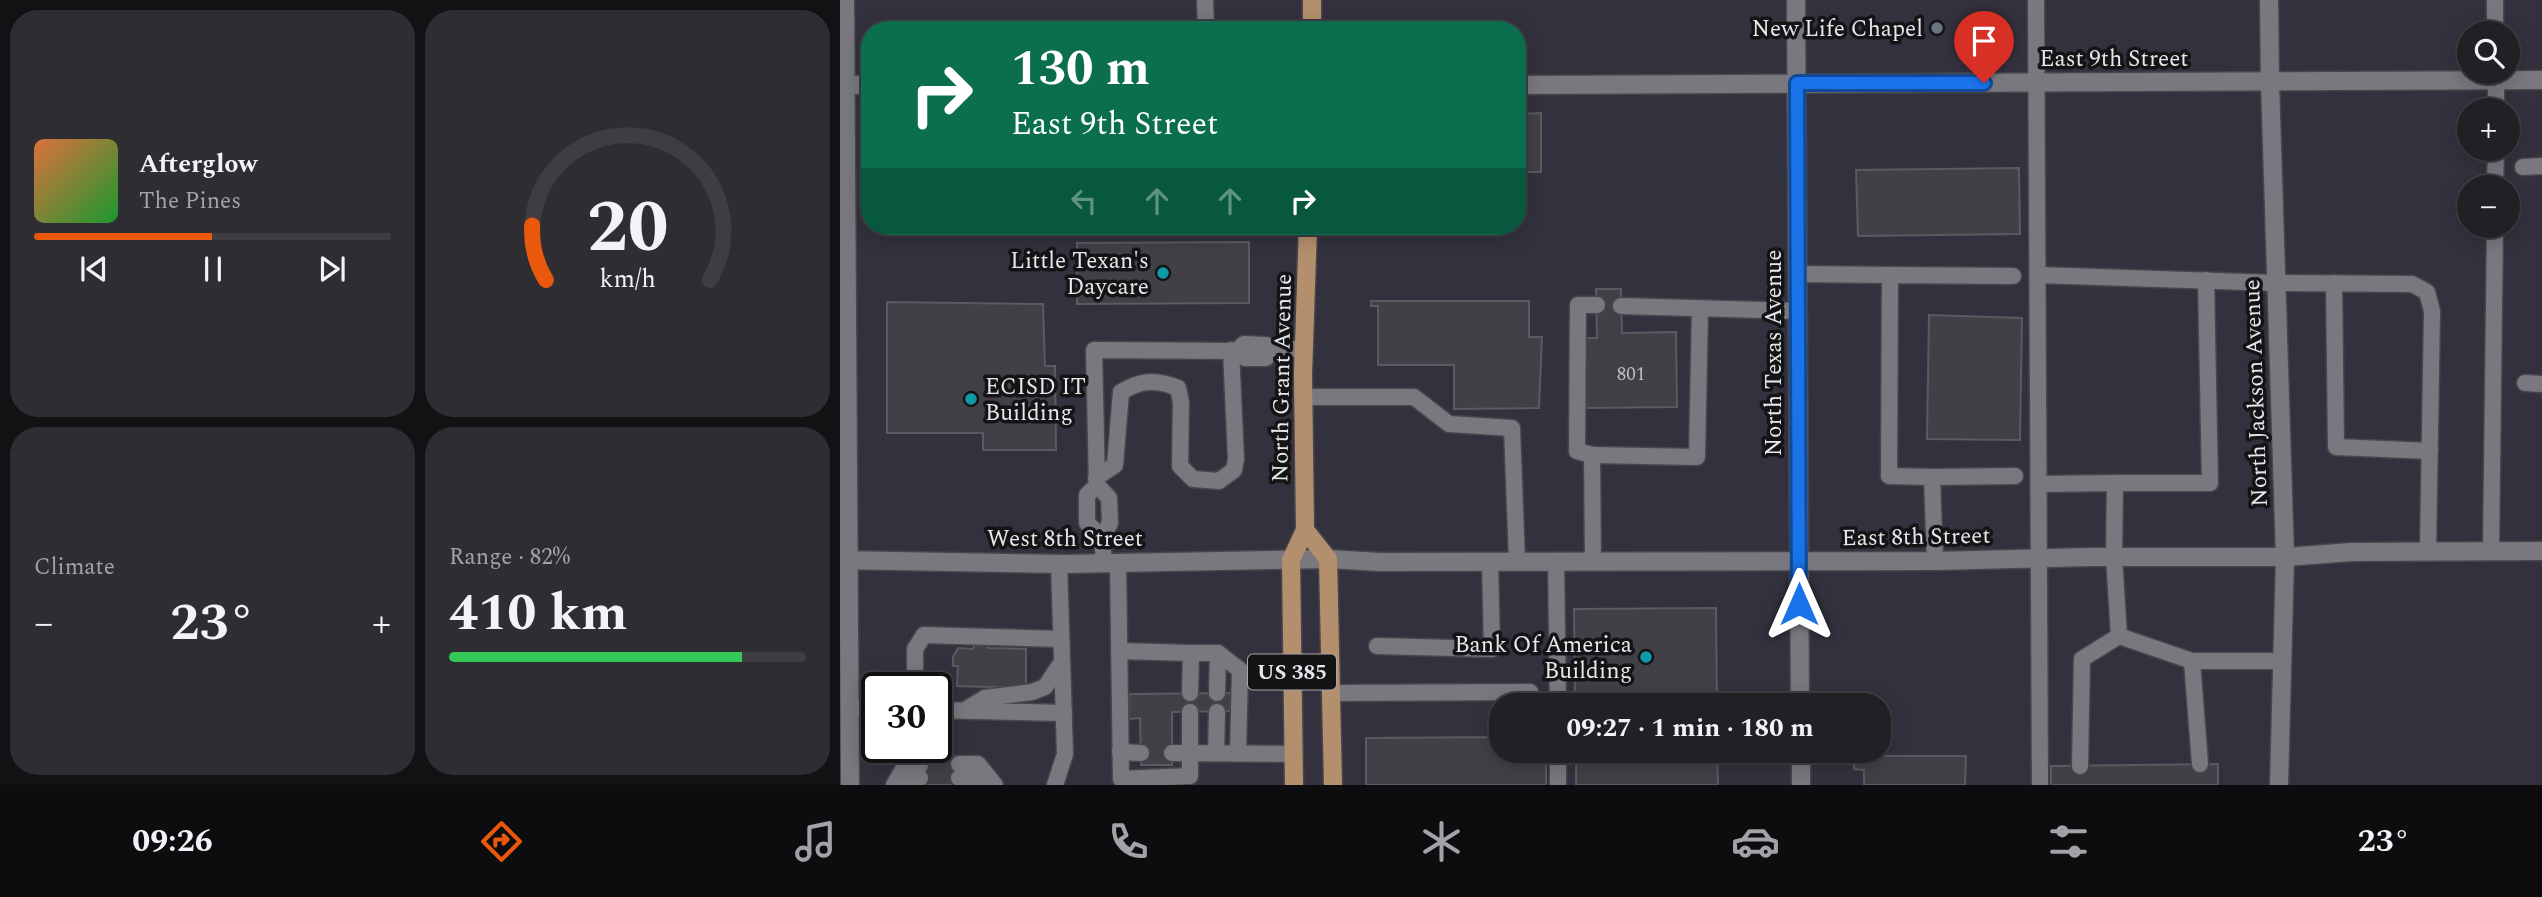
<!DOCTYPE html>
<html lang="en">
<head>
<meta charset="utf-8">
<style>
	:root { --surface:#212025; --page:#2d2d32; --text:#f1f3f6; --muted:#a2a3a7; --line:#3e3e42; --accent:#ea580c }
	body { margin:0; font-family:Spectral,serif; background:var(--page); color:var(--text); height:100vh; display:flex; flex-direction:column; font-size:26px; white-space:nowrap }
	* { box-sizing:border-box; margin:0 }
	p { font-size:23px; color:var(--muted) }
	.icon { flex:none; width:38px; height:38px; fill:none; stroke:currentColor; stroke-width:2; stroke-linecap:round; stroke-linejoin:round }
	.map { position:relative; flex:1; overflow:hidden }
	.side { display:flex; flex-direction:column; gap:10px; padding:10px; background:#121214; width:840px }
	.side>* { flex:none }
	.top-card { position:absolute; left:21px; top:21px; width:665px; height:214px; border-radius:28px; box-shadow:0 4px 18px #0003,0 0 0 2px var(--line); background:#0b6e4f; color:#fff; overflow:hidden }
	.fabs { position:absolute; left:1617px; top:21px; display:grid; gap:14px }
	.fabs a { display:grid; place-items:center; width:63px; height:63px; border-radius:50%; background:var(--surface); box-shadow:0 4px 18px #0003,0 0 0 2px var(--line); font-size:35px }
	.speed { position:absolute; left:21px; top:672px; display:flex; gap:14px; font-size:35px; font-weight:700; text-align:center }
	.speed>* { display:grid; place-content:center; width:91px; height:91px; border-radius:50%; background:var(--surface); box-shadow:0 4px 18px #0003,0 0 0 2px var(--line); line-height:1 }
	.speed .limit { border:4px solid #111; border-radius:10px; background:#fff; color:#111 }
	.pin { position:absolute; display:grid; place-items:center; width:60px; height:60px; color:#fff; margin:-72px -30px; border-radius:50% 50% 50% 0; rotate:-45deg; box-shadow:0 0 7px #0007 }
	.pin .icon { rotate:45deg }
	.me { position:absolute; width:77px; margin:-38px; rotate:0deg; stroke-linejoin:round; filter:drop-shadow(0 0 5px #0008) }
	.turn { display:flex; align-items:center; gap:24px; height:147px; padding:0 35px; font-size:32px }
	.turn .icon { width:91px; height:91px; stroke-width:2.5 }
	.turn b { display:block; font-size:49px; line-height:60px }
	.lanes { display:flex; align-items:center; height:66px; padding:0 35px; background:#0003; justify-content:center; gap:35px; direction:ltr }
	.lanes .off { opacity:.35 }
	.big { font-size:52px; font-weight:700; line-height:1.1 }
	.side .card { flex:1; display:flex; flex-direction:column; justify-content:center; gap:10px; min-width:0; padding:0 24px; border-radius:28px; background:var(--page) }
	.side .dial { align-items:center; gap:0 }
	.dial svg { height:182px; overflow:visible; fill:none; stroke:var(--line); stroke-width:7; stroke-linecap:round; text-anchor:middle }
	.dial text { fill:var(--text); stroke:none }
	.song { display:flex; align-items:center; gap:21px }
	.cover { width:84px; height:84px; border-radius:10px; background:linear-gradient(135deg,hsl(20 70% 55%),hsl(130 70% 35%)) }
	.played { height:7px; border-radius:4px; background:linear-gradient(90deg,var(--accent) 50%,var(--line) 50%) }
	.keys { display:flex; justify-content:space-around; direction:ltr }
	.heat { display:flex; justify-content:space-between; align-items:center; font-size:38px; direction:ltr }
	.charge { height:10px; border-radius:5px; background:linear-gradient(90deg,#34c759 82%,var(--line) 0) }
	.side .tiles { flex:1; display:grid; gap:10px; grid-template-columns:repeat(2,1fr) }
	.trip { position:absolute; left:649px; top:693px; width:402px; height:70px; border-radius:28px; background:var(--surface); box-shadow:0 4px 18px #0003,0 0 0 2px var(--line); font-weight:700; line-height:70px; text-align:center }
	.dock { display:flex; height:112px; justify-content:space-around; align-items:center; background:#0d0d0f; color:var(--muted) }
	.dock .icon { width:49px; height:49px }
	.dock .active { color:var(--accent) }
	.dock b { font-size:32px; color:var(--text) }
	main { display:flex; flex:1; min-height:0 }
	.map>svg:first-child { display:block }
	.built { fill:#33313d; fill-rule:evenodd }
	.building { fill:#414046; stroke:#5b5a61; stroke-width:2 }
	.lines { fill:none; stroke-linecap:round; stroke-linejoin:round }
	.lane-casing { stroke:#47464b; stroke-width:19 }
	.street-casing { stroke:#47464b; stroke-width:21 }
	.secondary-casing { stroke:#47464b; stroke-width:21 }
	.primary-casing { stroke:#47464b; stroke-width:21 }
	.lane { stroke:#79787f; stroke-width:16 }
	.street { stroke:#79787f; stroke-width:18 }
	.secondary { stroke:#79787f; stroke-width:18 }
	.primary { stroke:#b48f6e; stroke-width:18 }
	.route-casing { stroke:#114b97; stroke-width:18 }
	.route { stroke:#1a73e8; stroke-width:12 }
	.worship-dot { fill:#6b7280; stroke:#141416; stroke-width:2.5 }
	.culture-dot { fill:#0f9aa8; stroke:#141416; stroke-width:2.5 }
	.labels { text-anchor:middle; stroke-width:7; stroke-linejoin:round; paint-order:stroke }
	.number-label { font-size:19px; fill:#bebdc2 }
	.shield { fill:#141416; stroke:#a8a8ab; stroke-width:2 }
	.shield-label { font-size:21px; font-weight:bold; fill:#e7e7eb }
	.poi-label { font-size:23px; fill:#e7e7eb; stroke:#141416; text-anchor:end }
	.street-label { font-size:23px; fill:#e7e7eb; stroke:#141416 }
</style>
</head>
<body>
<main>
<section class="side">
<div class="tiles">
<div class="card">
<div class="song"><i class="cover"></i><div><b>Afterglow</b><p>The Pines</p></div></div>
<div class="played"></div>
<div class="keys"><svg class="icon" aria-label="previous" viewBox="0 0 24 24"><path d="M18 5L8 12l10 7zM5 5v14"/></svg><svg class="icon" aria-label="pause" viewBox="0 0 24 24"><path d="M8 5v14M16 5v14"/></svg><svg class="icon" aria-label="next" viewBox="0 0 24 24"><path d="M6 5l10 7-10 7zM19 5v14"/></svg></div>
</div>
<div class="card dial"><svg viewBox="0 0 100 80">
<path d="M14 69A42 42 0 1 1 86 69"/>
<path d="M14 69A42 42 0 0 1 8 45" stroke="#ea580c"/>
<text x="50" y="56" font-size="32" font-weight="700">20</text>
<text x="50" y="72" font-size="11">km/h</text>
</svg></div>
<div class="card"><p>Climate</p>
<div class="heat"><a>−</a><b class="big">23°</b><a>+</a></div>
</div>
<div class="card"><p>Range · 82%</p><b class="big">410 km</b><div class="charge"></div></div>
</div>
</section>
<div class="map">
<svg width="1702" height="785" viewBox="0 0 1702 785">
	<rect width="100%" height="100%" fill="#2c2b31"/>
	<!-- built -->
	<path class="built" d="M0 0H1702V785H0ZM30 30H677V226H30ZM1629 33H1668V72H1629ZM1629 110H1668V149H1629ZM1629 187H1668V226H1629ZM37 688H96V747H37ZM662 705H1040V751H662Z"/>
	<!-- building -->
	<g class="building">
		<path d="M701 113V172H677V114Z"/>
		<path d="M1179 168 1180 234 1018 236 1016 170Z"/>
		<path d="M530 226H618V236L530 235Z"/>
		<path d="M409 242V303L237 304V243Z"/>
		<path d="M756 289H781L782 333 836 332 837 407 746 408 745 338H757Z"/>
		<path d="M531 301H689V337H702L699 408 614 409V365H538V306H531Z"/>
		<path d="M47 302 203 304 205 366H215L216 450H143V433H47Z"/>
		<path d="M1089 315 1182 318 1180 440 1087 439Z"/>
		<path d="M876 608 877 705H735L734 609Z"/>
		<path d="M148 644V648L186 649V688L117 686 118 666H113V657L118 648 133 649 135 645Z"/>
		<path d="M392 693V711L332 712V765H301L300 718 289 719V694Z"/>
		<path d="M662 737V751H706V785H526V738Z"/>
		<path d="M736 751H877L878 785H736Z"/>
		<path d="M119 756V785H80V757Z"/>
		<path d="M1014 756H1126L1125 785H1024V770L1014 769Z"/>
		<path d="M1378 764V785H1211V766Z"/>
	</g>
	<g class="lines">
		<defs>
			<g id="lane">
				<path d="M365 0 366 30"/>
				<path d="M1196 0 1200 785"/>
				<path d="M1655 0V33"/>
				<path d="M1656 110V72"/>
				<path d="M1683 167 1702 166"/>
				<path d="M1655 187 1656 149"/>
				<path d="M958 274 1050 275"/>
				<path d="M1198 275 1436 283 1572 284 1587 292 1592 311 1588 551"/>
				<path d="M1494 283 1496 447 1590 451"/>
				<path d="M781 306 958 311"/>
				<path d="M397 351 404 344 426 345 432 350 464 349"/>
				<path d="M1685 383 1702 384"/>
				<path d="M465 397H574L609 424 672 428 677 561"/>
				<path d="M752 455 737 451 738 305H757"/>
				<path d="M1092 477 1175 476"/>
				<path d="M256 478 275 465 281 392C301 380 315 379 338 388L341 402 340 466 353 479 379 481 394 470 396 459 391 350"/>
				<path d="M1200 484 1275 483"/>
				<path d="M257 485 247 495V523L262 537"/>
				<path d="M1651 551 1655 226"/>
				<path d="M716 561 718 705"/>
				<path d="M753 561 752 455 857 457 860 309"/>
				<path d="M1095 561 1092 477 1049 476 1050 275 1173 276"/>
				<path d="M264 563 262 537 270 523 269 498 257 485 254 350 397 351 405 358H426L432 350"/>
				<path d="M278 563 281 779 350 776V712"/>
				<path d="M1279 636 1274 557 1275 483H1370L1366 280"/>
				<path d="M537 646 652 649 650 561"/>
				<path d="M279 651 351 653 350 693"/>
				<path d="M351 653H378L377 693"/>
				<path d="M378 653 400 670 398 753"/>
				<path d="M1352 661 1360 764"/>
				<path d="M75 688V649L84 635 221 639"/>
				<path d="M492 693 690 692"/>
				<path d="M10 708H37"/>
				<path d="M96 710 224 713"/>
				<path d="M125 710 145 698 192 692 205 687 222 662"/>
				<path d="M718 751V785"/>
				<path d="M280 752 301 753"/>
				<path d="M332 753 454 754"/>
				<path d="M376 753 377 712"/>
				<path d="M119 764H138L155 785"/>
				<path d="M1240 766 1242 659 1279 636 1352 661H1442"/>
				<path d="M119 778H140L150 785"/>
				<path d="M54 785 65 766 80 765"/>
				<path d="M65 785 73 778H80"/>
				<path d="M215 785 225 754 219 563"/>
			</g>
			<g id="street">
				<path d="M5 0 10 785"/>
				<path d="M956 0 960 705"/>
				<path d="M1429 0 1430 82 1445 557 1439 785"/>
				<path d="M0 85H30"/>
				<path d="M677 85 1702 80"/>
				<path d="M961 751V785"/>
			</g>
			<path id="secondary" d="M0 560 225 564 488 559 540 562 1095 561 1249 557H1445L1511 552 1702 551"/>
			<g id="primary">
				<path d="M472 0V30"/>
				<path d="M465 530 488 559 493 785"/>
				<path d="M454 785 451 560 465 530 463 374 468 226"/>
			</g>
		</defs>
		<!-- lane casing -->
		<use href="#lane" class="lane-casing"/>
		<!-- street casing -->
		<use href="#street" class="street-casing"/>
		<!-- secondary casing -->
		<use href="#secondary" class="secondary-casing"/>
		<!-- primary casing -->
		<use href="#primary" class="primary-casing"/>
		<!-- lane -->
		<use href="#lane" class="lane"/>
		<!-- street -->
		<use href="#street" class="street"/>
		<!-- secondary -->
		<use href="#secondary" class="secondary"/>
		<!-- primary -->
		<use href="#primary" class="primary"/>
	</g>
	<g class="lines">
		<defs>
			<path id="route" d="M959 604 957 83H1144"/>
		</defs>
		<!-- route casing -->
		<use href="#route" class="route-casing"/>
		<!-- route -->
		<use href="#route" class="route"/>
	</g>
	<!-- markers -->
	<circle class="worship-dot" cx="1097" cy="28" r="7"/>
	<g class="culture-dot">
		<circle cx="323" cy="273" r="7"/>
		<circle cx="131" cy="399" r="7"/>
		<circle cx="806" cy="657" r="7"/>
	</g>
	<g class="labels">
		<!-- number labels -->
		<g class="number-label">
			<text x="791" y="380">801</text>
		</g>
		<!-- shield labels -->
		<rect class="shield" x="408" y="654.5" width="88" height="35" rx="5"/>
		<g class="shield-label">
			<text x="452" y="679">US 385</text>
		</g>
		<!-- poi labels -->
		<g class="poi-label">
			<text x="1083" y="36">New Life Chapel</text>
			<text x="309" y="268">Little Texan's<tspan x="309" dy="26">Daycare</tspan></text>
			<text x="145" y="394" text-anchor="start">ECISD IT<tspan x="145" dy="26">Building</tspan></text>
			<text x="792" y="652">Bank Of America<tspan x="792" dy="26">Building</tspan></text>
		</g>
		<!-- street labels -->
		<g class="street-label">
			<text x="1274" y="66">East 9th Street</text>
			<text transform="translate(933 353) rotate(-90)" y="8">North Texas Avenue</text>
			<text transform="translate(441 378) rotate(-89)" y="8">North Grant Avenue</text>
			<text transform="translate(1415 393) rotate(-92)" y="8">North Jackson Avenue</text>
			<text transform="translate(1076 536) rotate(-1)" y="8">East 8th Street</text>
			<text x="225" y="546">West 8th Street</text>
		</g>
	</g>
</svg>
<div class="fabs">
<a><svg class="icon" aria-label="search" viewBox="0 0 24 24"><circle cx="10" cy="10" r="6"/><path d="M15 15l6 6"/></svg></a>
<a>+</a>
<a>−</a>
</div>
<div class="speed"><div class="limit">30</div></div>
<div class="pin" style="left:1144px;top:83px;background:#d93025"><svg class="icon" aria-label="arrive" viewBox="0 0 24 24"><path d="M6 21V4h12l-3 4 3 4H6"/></svg></div>
<svg class="me" style="left:959px;top:604px" viewBox="-20 -20 40 40"><path d="M0-17L14 15 0 8-14 15z" fill="#1a73e8" stroke="#fff" stroke-width="4"/></svg>
<div class="trip">09:27 · 1 min · 180 m</div>
<div class="top-card">
<div class="turn"><svg class="icon" aria-label="right" viewBox="0 0 24 24"><path d="M7 20v-9h11M14 6l5 5-5 5"/></svg><div><b>130 m</b>East 9th Street</div></div>
<div class="lanes"><svg class="icon off" aria-label="left" viewBox="0 0 24 24"><path d="M17 20v-9H6M10 6l-5 5 5 5"/></svg><svg class="icon off" aria-label="ahead" viewBox="0 0 24 24"><path d="M12 20V5M6 11l6-6 6 6"/></svg><svg class="icon off" aria-label="ahead" viewBox="0 0 24 24"><path d="M12 20V5M6 11l6-6 6 6"/></svg><svg class="icon" aria-label="right" viewBox="0 0 24 24"><path d="M7 20v-9h11M14 6l5 5-5 5"/></svg></div>
</div>
</div>
</main>
<nav class="dock">
<b>09:26</b>
<svg class="icon active" aria-label="directions" viewBox="0 0 24 24"><path d="M12 3l9 9-9 9-9-9zM9 14v-3h6M13 9l2 2-2 2"/></svg>
<svg class="icon" aria-label="music" viewBox="0 0 24 24"><path d="M9 18V5l10-2v13"/><circle cx="6" cy="18" r="3"/><circle cx="16" cy="16" r="3"/></svg>
<svg class="icon" aria-label="phone" viewBox="0 0 24 24"><path d="M5 4h4l2 5-3 2q2 4 5 5l2-3 5 2v4C11 20 4 13 5 4z"/></svg>
<svg class="icon" aria-label="climate" viewBox="0 0 24 24"><path d="M12 3v18M4 7l16 10M4 17L20 7"/></svg>
<svg class="icon" aria-label="car" viewBox="0 0 24 24"><path d="M5 17H2v-5l4-1 3-4h7l3 4 3 1v5h-3M9 17h6M6 11h13"/><circle cx="7" cy="17" r="2"/><circle cx="17" cy="17" r="2"/></svg>
<svg class="icon" aria-label="filters" viewBox="0 0 24 24"><path d="M4 7h16M4 17h16"/><circle cx="9" cy="7" r="2"/><circle cx="15" cy="17" r="2"/></svg>
<b>23°</b>
</nav>
</body>
</html>
